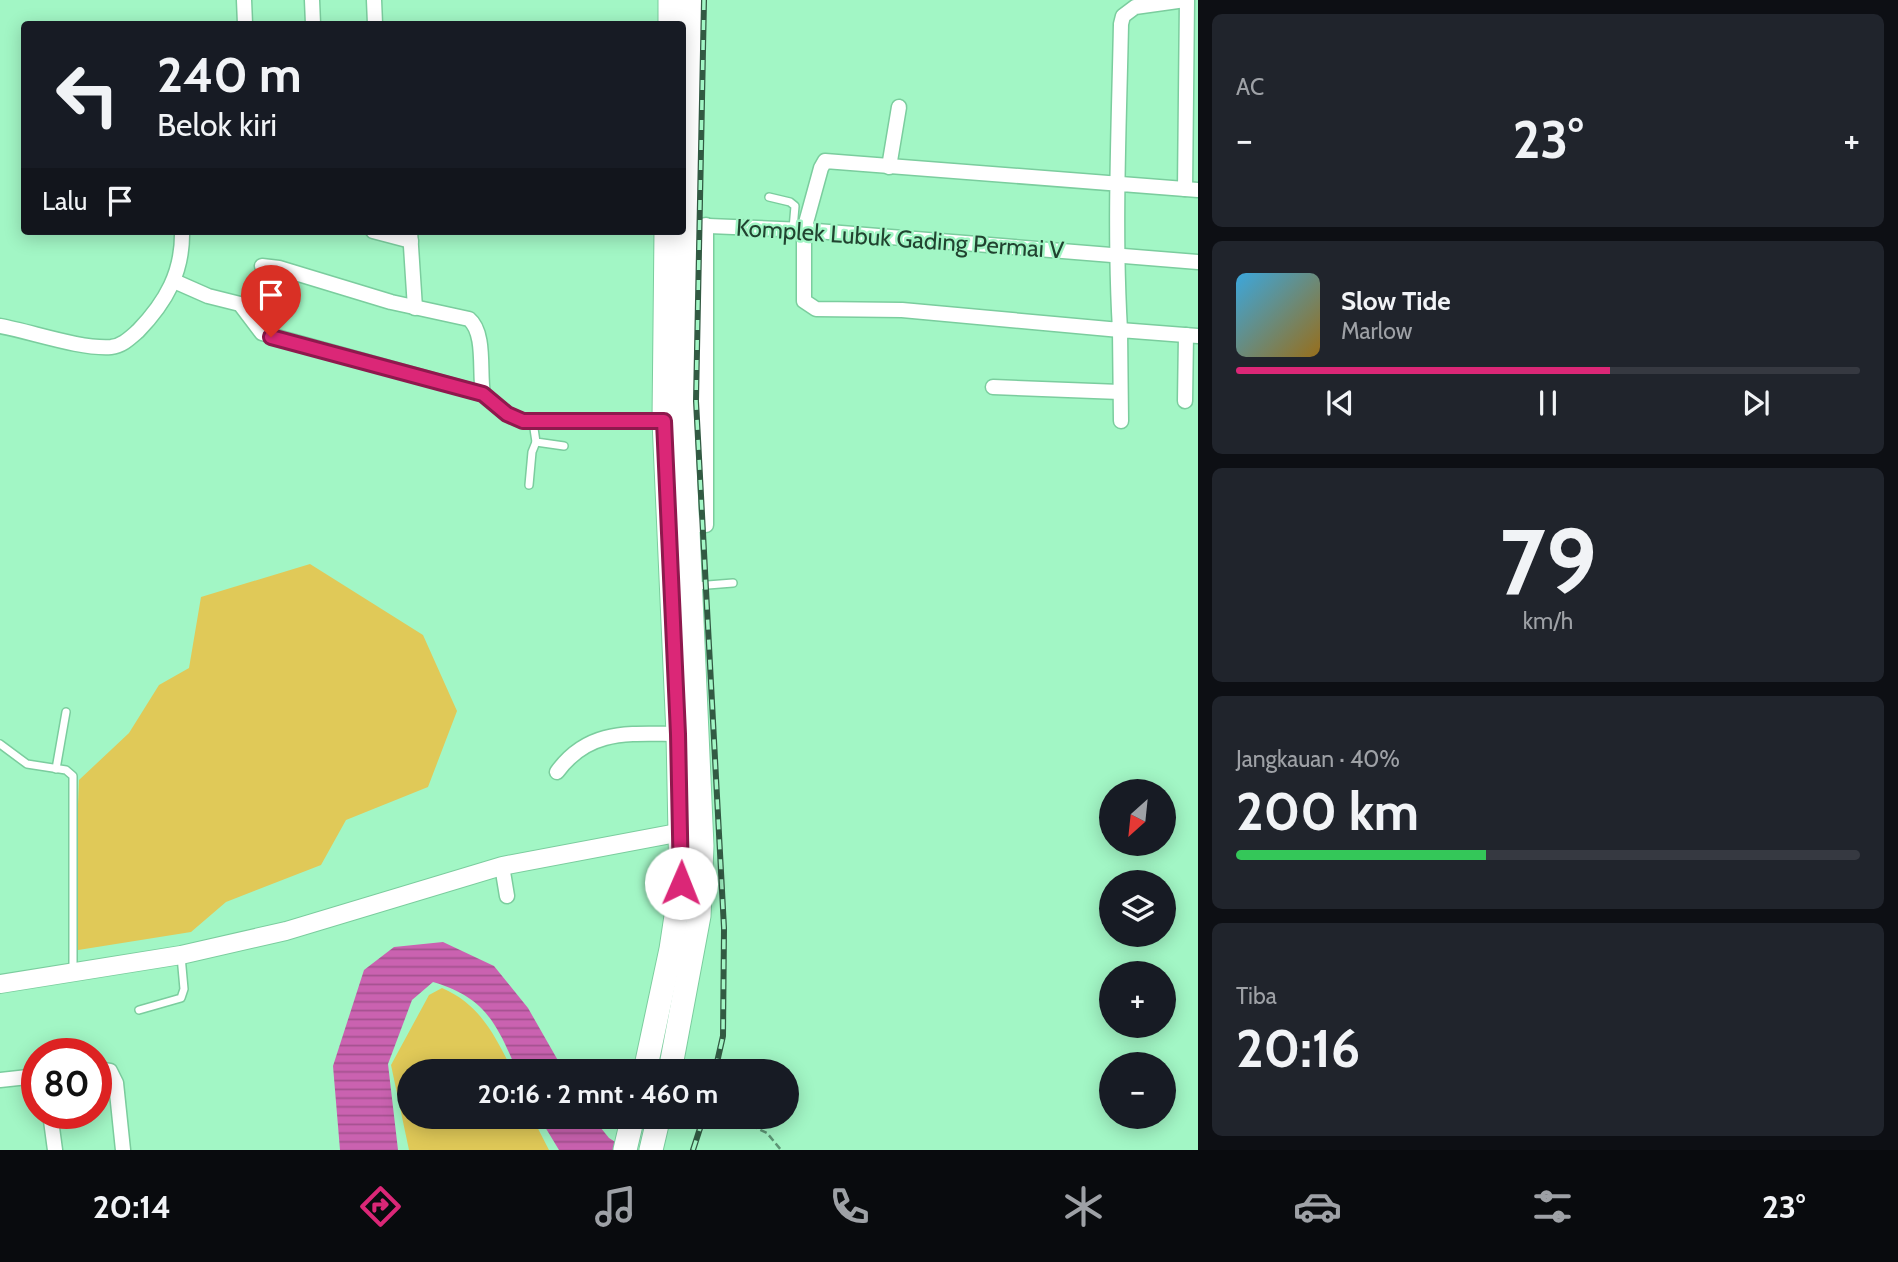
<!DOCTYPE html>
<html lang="id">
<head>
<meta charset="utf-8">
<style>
	:root { --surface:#171b24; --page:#20242c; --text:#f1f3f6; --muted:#9ea1a6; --line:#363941; --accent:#db2777 }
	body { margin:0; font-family:Cabin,sans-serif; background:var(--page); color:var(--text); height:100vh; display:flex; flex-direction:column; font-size:26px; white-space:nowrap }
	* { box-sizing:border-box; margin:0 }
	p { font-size:23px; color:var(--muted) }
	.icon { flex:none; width:38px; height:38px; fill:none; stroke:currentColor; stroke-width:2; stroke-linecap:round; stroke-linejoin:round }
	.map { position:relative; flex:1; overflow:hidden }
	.details { display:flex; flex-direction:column; gap:14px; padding:14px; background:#0d0f14; width:700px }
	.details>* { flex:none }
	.banner { position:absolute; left:21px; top:21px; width:665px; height:214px; border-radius:7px; box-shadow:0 4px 18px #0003; background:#171b24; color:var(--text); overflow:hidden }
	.needle { width:46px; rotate:207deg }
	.controls { position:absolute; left:1099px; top:779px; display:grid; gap:14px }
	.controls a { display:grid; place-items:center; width:77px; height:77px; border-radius:50%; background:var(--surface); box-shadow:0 4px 18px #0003; font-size:35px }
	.speed { position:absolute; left:21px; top:1038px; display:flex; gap:14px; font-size:35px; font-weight:700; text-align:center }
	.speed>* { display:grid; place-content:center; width:91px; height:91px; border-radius:50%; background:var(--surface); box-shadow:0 4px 18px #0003; line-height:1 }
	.speed .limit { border:10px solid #d22; background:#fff; color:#111 }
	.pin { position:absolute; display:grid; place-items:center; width:60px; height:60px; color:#fff; margin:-72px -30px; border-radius:50% 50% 50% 0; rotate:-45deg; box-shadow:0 0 7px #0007 }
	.pin .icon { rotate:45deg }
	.me { position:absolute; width:77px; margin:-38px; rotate:1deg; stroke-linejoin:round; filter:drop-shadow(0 0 5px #0008) }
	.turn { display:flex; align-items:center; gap:24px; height:147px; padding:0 21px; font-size:32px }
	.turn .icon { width:91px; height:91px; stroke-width:2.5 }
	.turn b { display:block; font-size:49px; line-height:60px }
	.then { display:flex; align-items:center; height:66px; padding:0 21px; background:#0003; gap:14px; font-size:26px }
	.big { font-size:52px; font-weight:700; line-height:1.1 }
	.details .widget { flex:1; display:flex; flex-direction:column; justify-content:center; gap:10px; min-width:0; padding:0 24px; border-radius:10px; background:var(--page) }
	.details .dial { align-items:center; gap:0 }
	.dial b { font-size:91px; line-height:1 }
	.song { display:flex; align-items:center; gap:21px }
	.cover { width:84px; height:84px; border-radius:10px; background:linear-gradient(135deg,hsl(200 70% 55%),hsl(40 70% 35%)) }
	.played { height:7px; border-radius:4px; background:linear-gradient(90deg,var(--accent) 60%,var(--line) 60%) }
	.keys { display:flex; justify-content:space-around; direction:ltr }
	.heat { display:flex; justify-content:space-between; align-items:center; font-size:38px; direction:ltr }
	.charge { height:10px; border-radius:5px; background:linear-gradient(90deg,#34c759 40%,var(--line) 0) }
	.trip { position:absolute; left:397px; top:1059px; width:402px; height:70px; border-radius:35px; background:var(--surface); box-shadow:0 4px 18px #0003; font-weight:700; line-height:70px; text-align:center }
	.dock { display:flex; height:112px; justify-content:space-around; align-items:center; background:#090b0e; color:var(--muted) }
	.dock .icon { width:49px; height:49px }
	.dock .selected { color:var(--accent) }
	.dock b { font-size:32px; color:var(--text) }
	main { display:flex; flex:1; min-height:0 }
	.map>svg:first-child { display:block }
	.grass { fill:#e0c958 }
	.water { fill:url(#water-rules) }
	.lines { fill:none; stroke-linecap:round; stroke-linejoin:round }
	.service-casing { stroke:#7bcd9e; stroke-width:10 }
	.minor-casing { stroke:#7bcd9e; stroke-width:17 }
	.tertiary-casing { stroke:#7bcd9e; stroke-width:20 }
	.trunk-casing { stroke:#7bcd9e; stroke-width:25 }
	.path { stroke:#5d9675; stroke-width:2.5; stroke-dasharray:7 3.5; stroke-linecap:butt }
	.service { stroke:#fff; stroke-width:7 }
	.minor { stroke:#fff; stroke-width:14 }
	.tertiary { stroke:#fff; stroke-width:18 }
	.trunk { stroke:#fff; stroke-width:23 }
	.rail-casing { stroke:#325a43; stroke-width:6 }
	.rail { stroke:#a2f6c5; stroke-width:3.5; stroke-dasharray:10; stroke-linecap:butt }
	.route-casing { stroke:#8e194d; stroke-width:18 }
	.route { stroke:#db2777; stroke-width:12 }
	.labels { text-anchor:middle; stroke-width:5; stroke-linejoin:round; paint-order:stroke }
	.street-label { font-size:24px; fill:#214330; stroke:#a2f6c5 }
</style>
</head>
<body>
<main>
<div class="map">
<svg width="1198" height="1150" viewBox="0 0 1198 1150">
	<defs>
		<pattern id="water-rules" width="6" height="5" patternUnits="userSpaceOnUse" patternTransform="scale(1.75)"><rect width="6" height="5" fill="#ca62b0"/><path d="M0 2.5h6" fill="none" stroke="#a45290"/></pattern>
	</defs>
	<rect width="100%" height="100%" fill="#a2f6c5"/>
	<!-- grass -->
	<g class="grass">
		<path d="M310 564 423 635 457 711 428 787 346 820 321 865 226 902 191 932 72 951 79 780 129 733 159 685 189 668 201 597Z"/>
		<path d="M442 988C481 1005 494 1035 513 1071H410V1116L532 1117 549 1150H409L391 1065 429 995Z"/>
	</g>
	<!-- water -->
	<g class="water">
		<path d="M443 942 494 966 528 1008 564 1071H517C497 1024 485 997 433 982L412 1000 388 1064 398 1150H340L333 1066 364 970 394 947Z"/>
		<path d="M539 1117H592L609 1138 628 1150H559Z"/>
	</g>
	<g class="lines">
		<defs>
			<g id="service">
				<path d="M769 197 790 202 795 206 793 229"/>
				<path d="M533 422 536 442 564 446"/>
				<path d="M529 485 532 452 536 442"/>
				<path d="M695 586 733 583"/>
				<path d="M0 744 27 764 66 770 73 776V970"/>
				<path d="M56 769 66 712"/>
				<path d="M139 1010 181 998 184 989 181 956"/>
			</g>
			<g id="minor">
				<path d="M244 0 245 24"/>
				<path d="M312 0 313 24"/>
				<path d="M374 0 375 24"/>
				<path d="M1185 0 1135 7 1123 16 1121 24C1119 126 1114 228 1120 330L902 310 816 309 804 301V230L821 168 825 161 1198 190"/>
				<path d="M889 167 899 107"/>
				<path d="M1185 189 1187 0"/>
				<path d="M684 225 804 230 1198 262"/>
				<path d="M373 231 411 241"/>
				<path d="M410 231 415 308"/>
				<path d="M262 266 279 268 391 302 469 319C486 333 479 373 483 394L507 414 523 421H664"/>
				<path d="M174 281 208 296 240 304 262 333 483 394"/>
				<path d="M0 326C33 332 79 349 111 347 122 346 130 338 138 331 166 302 183 272 182 231"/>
				<path d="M993 387 1120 392"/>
				<path d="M1185 401 1186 335"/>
				<path d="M1121 421 1120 330 1198 336"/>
				<path d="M689 525H706V225"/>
				<path d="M557 772C589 728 630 734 678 734"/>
				<path d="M502 866 507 896"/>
				<path d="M96 1069 110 1071 116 1083 123 1150"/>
				<path d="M0 1080 37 1076"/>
				<path d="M50 1113 55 1150"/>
			</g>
			<path id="tertiary" d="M0 984 181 955 286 931 502 866 682 832"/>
			<g id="trunk">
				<path d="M670 24V0"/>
				<path d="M645 1071 671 949 681 883 678 734 664 421 666 231"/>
				<path d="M670 1071 699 916 702 846 683 418 690 0"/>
				<path d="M625 1150 633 1116"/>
				<path d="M651 1150 659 1116"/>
			</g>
		</defs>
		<!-- service casing -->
		<use href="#service" class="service-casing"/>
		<!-- minor casing -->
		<use href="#minor" class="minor-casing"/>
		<!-- tertiary casing -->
		<use href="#tertiary" class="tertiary-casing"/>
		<!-- trunk casing -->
		<use href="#trunk" class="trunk-casing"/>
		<!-- path -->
		<path class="path" d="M732 1116 767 1133 781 1150"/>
		<!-- service -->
		<use href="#service" class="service"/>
		<!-- minor -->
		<use href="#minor" class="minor"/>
		<!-- tertiary -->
		<use href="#tertiary" class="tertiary"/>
		<!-- trunk -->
		<use href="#trunk" class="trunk"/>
		<defs>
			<g id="rail">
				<path d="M704 0 696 401 724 928 723 1036 715 1071"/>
				<path d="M693 1150 704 1116"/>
			</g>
		</defs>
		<!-- rail casing -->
		<use href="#rail" class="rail-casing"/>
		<!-- rail -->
		<use href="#rail" class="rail"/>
	</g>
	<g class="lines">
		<defs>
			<path id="route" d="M271 337 483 394 507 414 523 421H664L678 734 681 883"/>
		</defs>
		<!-- route casing -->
		<use href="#route" class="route-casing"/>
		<!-- route -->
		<use href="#route" class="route"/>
	</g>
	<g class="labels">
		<!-- street labels -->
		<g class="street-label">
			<text transform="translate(900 239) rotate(4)" y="8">Komplek Lubuk Gading Permai V</text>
		</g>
	</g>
</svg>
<div class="controls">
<a><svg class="needle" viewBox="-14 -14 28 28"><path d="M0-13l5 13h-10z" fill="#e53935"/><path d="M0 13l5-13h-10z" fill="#9ea1a6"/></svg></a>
<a><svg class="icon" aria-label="layers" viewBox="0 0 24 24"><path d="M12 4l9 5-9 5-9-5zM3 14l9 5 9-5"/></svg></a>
<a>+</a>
<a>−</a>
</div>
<div class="speed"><div class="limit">80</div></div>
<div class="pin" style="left:271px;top:337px;background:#d93025"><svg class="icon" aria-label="arrive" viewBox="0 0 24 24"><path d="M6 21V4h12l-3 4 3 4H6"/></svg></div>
<svg class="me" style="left:681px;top:883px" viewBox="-20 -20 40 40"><circle r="19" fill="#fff"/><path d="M0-13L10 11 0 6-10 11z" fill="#db2777"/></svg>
<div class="trip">20:16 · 2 mnt · 460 m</div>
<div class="banner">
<div class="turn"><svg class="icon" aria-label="left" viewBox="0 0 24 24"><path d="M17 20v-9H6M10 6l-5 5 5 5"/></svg><div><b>240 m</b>Belok kiri</div></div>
<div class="then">Lalu<svg class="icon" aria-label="arrive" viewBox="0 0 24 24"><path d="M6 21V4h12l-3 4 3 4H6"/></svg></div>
</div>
</div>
<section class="details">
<div class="widget"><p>AC</p>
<div class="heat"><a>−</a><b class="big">23°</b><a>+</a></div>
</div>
<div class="widget">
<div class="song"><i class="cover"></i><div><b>Slow Tide</b><p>Marlow</p></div></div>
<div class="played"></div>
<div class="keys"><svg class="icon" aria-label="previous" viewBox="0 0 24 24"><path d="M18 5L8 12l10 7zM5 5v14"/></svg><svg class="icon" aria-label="pause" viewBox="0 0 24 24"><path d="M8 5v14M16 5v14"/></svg><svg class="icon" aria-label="next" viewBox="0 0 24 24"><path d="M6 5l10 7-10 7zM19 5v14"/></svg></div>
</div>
<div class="widget dial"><b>79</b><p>km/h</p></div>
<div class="widget"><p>Jangkauan · 40%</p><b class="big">200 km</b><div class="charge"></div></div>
<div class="widget"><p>Tiba</p><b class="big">20:16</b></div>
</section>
</main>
<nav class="dock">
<b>20:14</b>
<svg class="icon selected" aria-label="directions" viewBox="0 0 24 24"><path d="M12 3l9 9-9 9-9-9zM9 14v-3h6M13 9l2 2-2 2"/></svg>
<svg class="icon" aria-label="music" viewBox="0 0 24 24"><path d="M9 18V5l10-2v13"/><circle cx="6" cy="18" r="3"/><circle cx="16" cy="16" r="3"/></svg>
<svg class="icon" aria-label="phone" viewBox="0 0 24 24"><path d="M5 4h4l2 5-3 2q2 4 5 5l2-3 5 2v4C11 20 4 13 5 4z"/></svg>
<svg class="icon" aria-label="climate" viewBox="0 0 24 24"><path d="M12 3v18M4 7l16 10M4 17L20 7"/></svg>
<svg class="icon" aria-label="car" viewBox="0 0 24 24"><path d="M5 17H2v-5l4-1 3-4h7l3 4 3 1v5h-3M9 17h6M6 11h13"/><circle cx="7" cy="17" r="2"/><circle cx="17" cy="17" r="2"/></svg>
<svg class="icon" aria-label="filters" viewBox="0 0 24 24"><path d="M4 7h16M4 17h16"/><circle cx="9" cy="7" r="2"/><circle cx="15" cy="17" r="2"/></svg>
<b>23°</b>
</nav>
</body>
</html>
